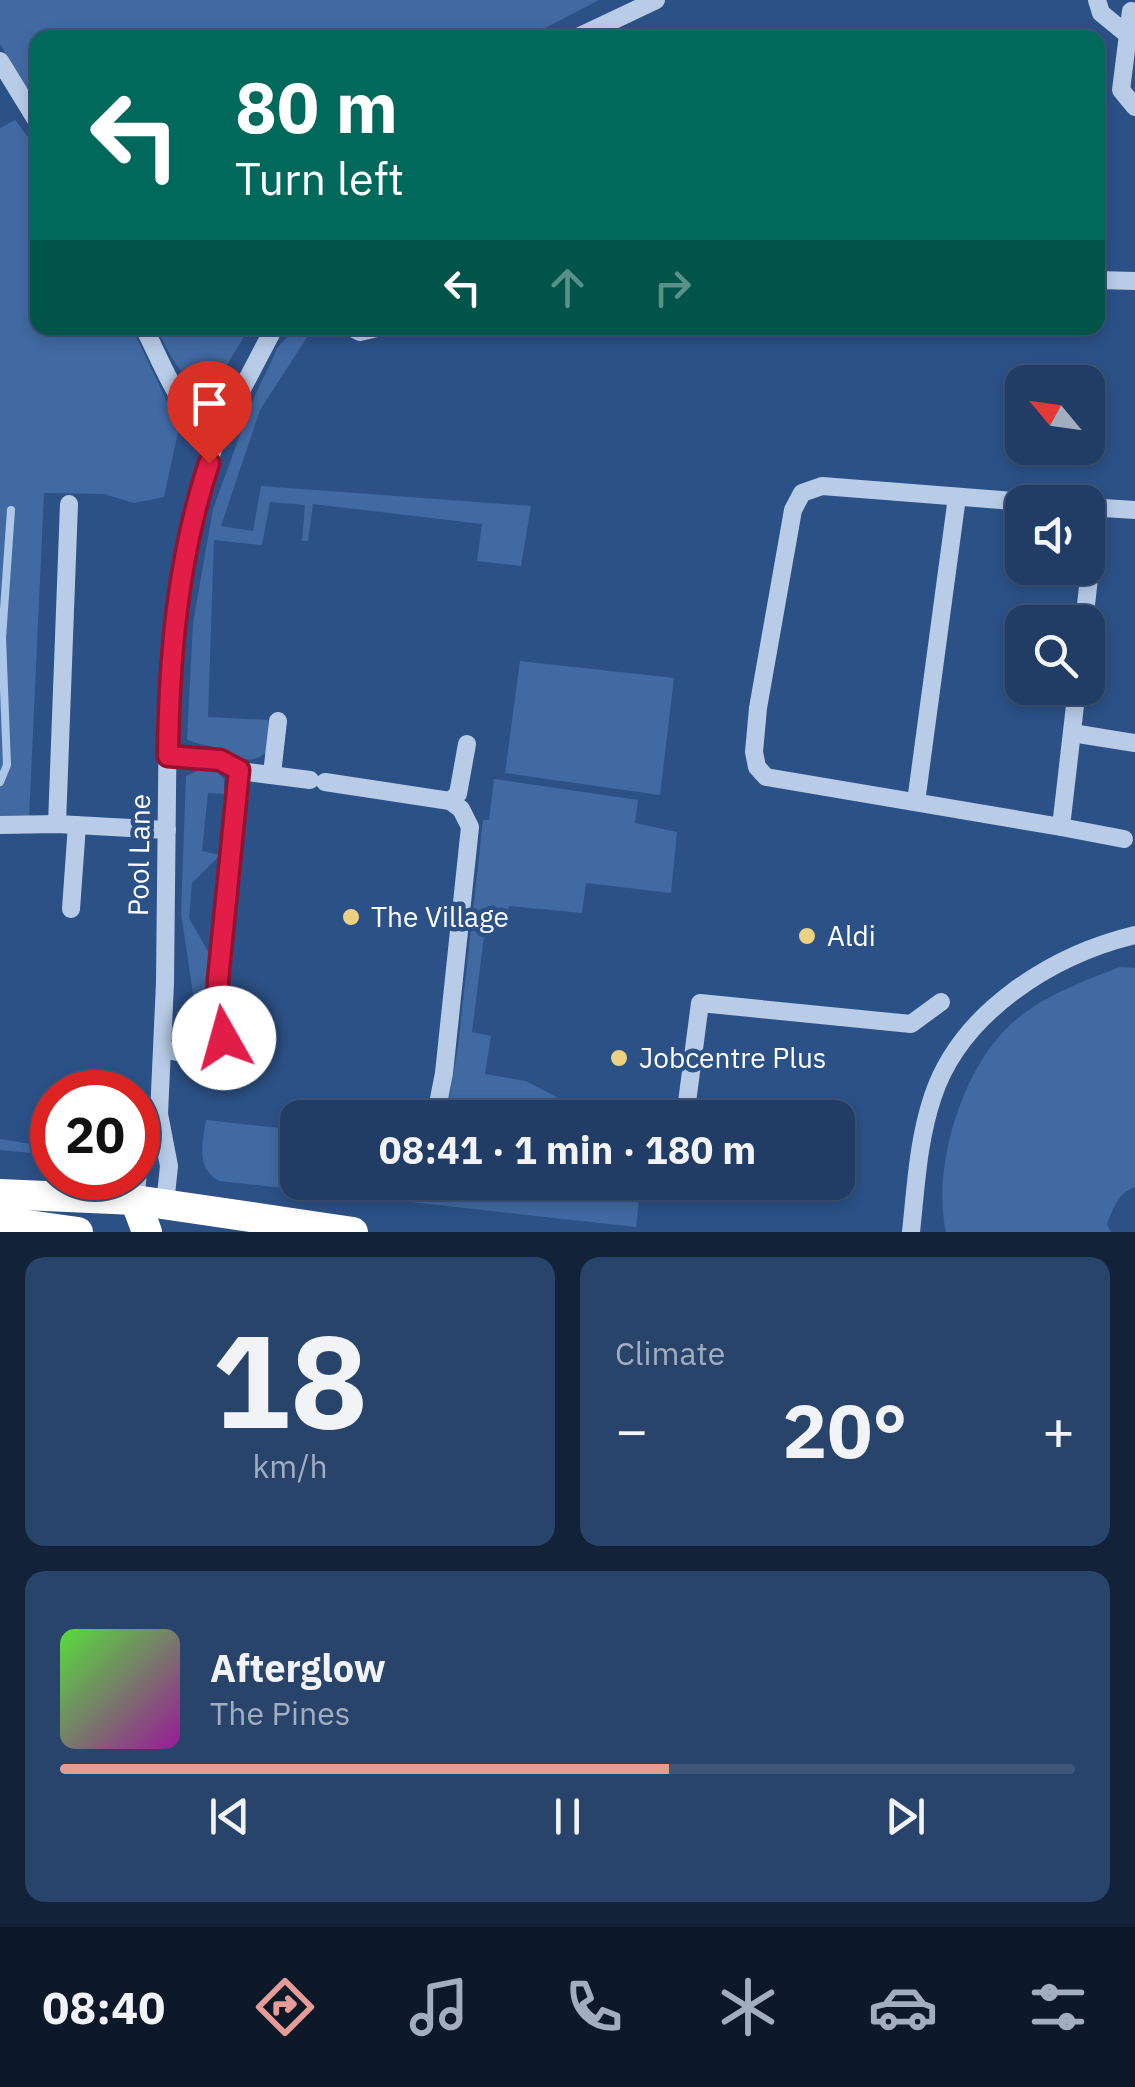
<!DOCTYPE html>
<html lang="en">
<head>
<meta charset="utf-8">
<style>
	:root { --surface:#213d65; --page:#29446b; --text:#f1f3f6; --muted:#a2aebf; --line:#3e5679; --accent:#e69b98 }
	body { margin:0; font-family:"IBM Plex Sans",sans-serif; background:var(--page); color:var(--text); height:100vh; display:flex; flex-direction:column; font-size:38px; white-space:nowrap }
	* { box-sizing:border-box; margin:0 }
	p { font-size:32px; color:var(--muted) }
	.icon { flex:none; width:55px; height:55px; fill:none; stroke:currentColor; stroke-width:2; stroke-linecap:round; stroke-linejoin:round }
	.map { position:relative; height:1232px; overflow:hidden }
	.side { display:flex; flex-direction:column; gap:25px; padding:25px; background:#122238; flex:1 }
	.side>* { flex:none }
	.top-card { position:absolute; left:30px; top:30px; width:1075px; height:305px; border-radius:20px; box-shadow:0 5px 15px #0003,0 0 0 2px var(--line); background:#00695c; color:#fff; overflow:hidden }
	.needle { width:65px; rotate:299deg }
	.tools { position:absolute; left:1005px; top:365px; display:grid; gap:20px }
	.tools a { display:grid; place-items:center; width:100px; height:100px; border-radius:20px; background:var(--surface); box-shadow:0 5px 15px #0003,0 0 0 2px var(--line); font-size:50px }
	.speed { position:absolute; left:30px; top:1070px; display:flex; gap:20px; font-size:50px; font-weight:700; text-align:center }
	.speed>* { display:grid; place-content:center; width:130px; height:130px; border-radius:50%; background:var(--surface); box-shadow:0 5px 15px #0003,0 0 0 2px var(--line); line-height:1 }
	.speed .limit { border:15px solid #d22; background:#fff; color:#111 }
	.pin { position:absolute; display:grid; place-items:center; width:85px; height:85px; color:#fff; margin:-102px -42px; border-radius:50% 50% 50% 0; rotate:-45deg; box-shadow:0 0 10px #0007 }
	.pin .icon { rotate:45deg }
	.me { position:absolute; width:110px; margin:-55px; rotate:353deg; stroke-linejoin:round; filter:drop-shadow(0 0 8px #0008) }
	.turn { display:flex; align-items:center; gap:35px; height:210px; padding:0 40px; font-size:45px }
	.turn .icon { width:130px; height:130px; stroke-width:2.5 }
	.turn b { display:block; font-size:70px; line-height:85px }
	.lanes { display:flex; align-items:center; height:95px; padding:0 40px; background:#0003; justify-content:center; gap:50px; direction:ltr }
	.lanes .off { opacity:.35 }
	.big { font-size:75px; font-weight:700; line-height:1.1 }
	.side .card { flex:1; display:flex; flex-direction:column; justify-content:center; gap:15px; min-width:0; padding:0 35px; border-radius:20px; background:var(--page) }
	.side .dial { align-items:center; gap:0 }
	.dial b { font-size:130px; line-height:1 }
	.song { display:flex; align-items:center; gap:30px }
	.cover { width:120px; height:120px; border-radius:15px; background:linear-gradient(135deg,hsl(110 70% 55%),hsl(300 70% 35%)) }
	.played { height:10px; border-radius:5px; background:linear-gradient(90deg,var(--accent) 60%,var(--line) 60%) }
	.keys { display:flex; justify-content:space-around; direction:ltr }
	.heat { display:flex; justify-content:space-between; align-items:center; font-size:55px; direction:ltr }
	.side .tiles { flex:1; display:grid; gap:25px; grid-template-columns:1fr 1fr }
	.card:last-child { grid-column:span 2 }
	.trip { position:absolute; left:280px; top:1100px; width:575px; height:100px; border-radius:20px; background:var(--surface); box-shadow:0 5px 15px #0003,0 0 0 2px var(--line); font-weight:700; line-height:100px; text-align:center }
	.dock { display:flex; height:160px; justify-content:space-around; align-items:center; background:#0d1828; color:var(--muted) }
	.dock .icon { width:70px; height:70px }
	.dock .selected { color:var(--accent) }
	.dock b { font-size:45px; color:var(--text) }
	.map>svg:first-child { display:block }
	.green { fill:#416aa3 }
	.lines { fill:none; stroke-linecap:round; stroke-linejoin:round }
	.stream { stroke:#adc7e8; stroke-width:8 }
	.minor { stroke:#b8cce8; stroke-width:18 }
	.highway { stroke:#fff; stroke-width:30 }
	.route-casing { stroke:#92132f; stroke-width:25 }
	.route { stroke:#e11d48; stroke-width:18 }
	.poi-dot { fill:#edd181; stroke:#2c5187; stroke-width:4 }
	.labels { text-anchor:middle; stroke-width:9; stroke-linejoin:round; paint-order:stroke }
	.street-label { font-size:28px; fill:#fff; stroke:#2c5187 }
	.poi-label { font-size:28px; fill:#fff; stroke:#2c5187; text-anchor:start }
</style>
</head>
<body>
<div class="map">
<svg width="1135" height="1232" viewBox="0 0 1135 1232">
	<rect width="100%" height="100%" fill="#2c5187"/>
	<!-- green -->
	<g class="green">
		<path d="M0 0H599L528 37 38 38 37 103 0 44Z"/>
		<path d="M15 120 37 149 38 328H132L179 427 164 497 134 503 104 494 44 493 29 819 0 817V128Z"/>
		<path d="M156 328H249L211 392C181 384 170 353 156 328Z"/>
		<path d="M296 328H313L260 410 221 526 253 531 261 486 531 506 521 566 477 561 482 524 313 504 308 541H302L305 505 270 502 262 545 214 540 208 717 268 720 267 751C250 768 238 755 220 749 208 744 199 746 187 739L193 623 213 509 252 402 278 347Z"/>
		<path d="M520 661 674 678 660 795 505 773Z"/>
		<path d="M202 769 218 773 224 779V794L208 793 202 851 220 855 192 883 189 918 211 957V1041L206 1045 200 1041 181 913 186 776Z"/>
		<path d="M494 779 638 800 635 823 677 832 671 893 586 883 582 913 509 906 505 931 485 928 472 1032 491 1036 485 1074 526 1081 589 1114 632 1117H446L458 1047 483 820H489Z"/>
		<path d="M1120 967 1135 968V1187C1118 1193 1113 1208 1107 1225L1111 1232H946C932 1170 960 1076 1005 1030 1036 998 1079 983 1120 967Z"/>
		<path d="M206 1120 297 1130 298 1182 641 1183 636 1227 219 1181C196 1168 202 1143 206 1120Z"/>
		<path d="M0 1139 37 1145 52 1143V1155L0 1150Z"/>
	</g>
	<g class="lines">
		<!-- stream -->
		<path class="stream" d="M0 782 7 765 2 638 11 510"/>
		<!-- minor -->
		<g class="minor">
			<path d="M1097 0 1101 13 1128 35"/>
			<path d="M1131 11 1121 90 1135 107"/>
			<path d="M576 38 656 0"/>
			<path d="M0 61 38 123"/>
			<path d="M1098 280 1135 281"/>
			<path d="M144 328C163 364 180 416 217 437"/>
			<path d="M352 328 360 332 377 328"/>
			<path d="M1026 502 822 486 802 493 793 510 758 708 754 752 757 767 766 777 1061 827 1077 688"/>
			<path d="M1088 507 1135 510"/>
			<path d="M1084 622 1097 508"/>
			<path d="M1072 733 1135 743"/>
			<path d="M239 771 310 780"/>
			<path d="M272 774 278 721"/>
			<path d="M325 782 450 801 461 809 470 827 444 1073 438 1104 428 1113 411 1112"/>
			<path d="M450 801 458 794 467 744"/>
			<path d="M916 802 957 497"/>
			<path d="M57 824 69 504"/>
			<path d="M0 825 57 824 167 830"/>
			<path d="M1061 827 1124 839"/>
			<path d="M71 909 77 825"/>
			<path d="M163 1049 229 1063 218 1014V980L239 771 220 760 168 756"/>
			<path d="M686 1110 700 1003 911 1024 941 1002"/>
			<path d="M135 1200 139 1165 159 1114"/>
			<path d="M165 1204 169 1166 159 1114 165 983 168 697 182 563 197 498 217 437 274 328"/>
			<path d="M911 1232C916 1186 918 1140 933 1096 961 1012 1052 955 1135 935"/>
		</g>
		<!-- highway -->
		<g class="highway">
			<path d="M0 1194 135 1200 353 1232"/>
			<path d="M135 1200 147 1232"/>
			<path d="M0 1221 78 1232"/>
		</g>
	</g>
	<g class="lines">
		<defs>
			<path id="route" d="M209 463C178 557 169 656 168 756L220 760 239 770 218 980V1014L224 1038"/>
		</defs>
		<!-- route casing -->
		<use href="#route" class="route-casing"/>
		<!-- route -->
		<use href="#route" class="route"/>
	</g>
	<!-- markers -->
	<g class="poi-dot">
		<circle cx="351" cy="917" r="10"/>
		<circle cx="807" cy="936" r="10"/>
		<circle cx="619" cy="1058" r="10"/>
	</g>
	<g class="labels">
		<!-- street labels -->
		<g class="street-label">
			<text transform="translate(139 855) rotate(-89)" y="10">Pool Lane</text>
		</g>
		<!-- poi labels -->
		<g class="poi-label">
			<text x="371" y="927">The Village</text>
			<text x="827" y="946">Aldi</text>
			<text x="639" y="1068">Jobcentre Plus</text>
		</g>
	</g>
</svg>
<div class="tools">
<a><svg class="needle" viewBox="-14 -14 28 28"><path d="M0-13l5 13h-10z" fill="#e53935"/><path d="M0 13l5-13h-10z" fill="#a2aebf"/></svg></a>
<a><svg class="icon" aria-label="sound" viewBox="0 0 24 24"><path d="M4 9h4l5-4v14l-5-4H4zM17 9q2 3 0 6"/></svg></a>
<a><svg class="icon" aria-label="search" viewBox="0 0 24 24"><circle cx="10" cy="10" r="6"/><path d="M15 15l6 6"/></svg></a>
</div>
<div class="speed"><div class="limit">20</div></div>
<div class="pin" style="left:209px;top:463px;background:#d93025"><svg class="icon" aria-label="arrive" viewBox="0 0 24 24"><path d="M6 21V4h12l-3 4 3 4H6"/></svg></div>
<svg class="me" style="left:224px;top:1038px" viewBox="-20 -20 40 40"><circle r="19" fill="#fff"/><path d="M0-13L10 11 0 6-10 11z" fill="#e11d48"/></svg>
<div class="trip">08:41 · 1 min · 180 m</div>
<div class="top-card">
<div class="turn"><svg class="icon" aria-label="left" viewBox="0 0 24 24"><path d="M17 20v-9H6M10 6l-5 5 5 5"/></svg><div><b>80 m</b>Turn left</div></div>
<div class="lanes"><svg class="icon" aria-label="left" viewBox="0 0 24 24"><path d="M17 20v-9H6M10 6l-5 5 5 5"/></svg><svg class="icon off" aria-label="ahead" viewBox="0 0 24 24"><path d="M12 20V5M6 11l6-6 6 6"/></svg><svg class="icon off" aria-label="right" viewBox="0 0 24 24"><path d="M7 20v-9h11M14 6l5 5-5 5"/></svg></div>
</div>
</div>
<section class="side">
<div class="tiles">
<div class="card dial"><b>18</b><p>km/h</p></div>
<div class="card"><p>Climate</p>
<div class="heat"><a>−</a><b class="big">20°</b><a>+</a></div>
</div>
<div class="card">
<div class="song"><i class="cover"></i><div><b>Afterglow</b><p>The Pines</p></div></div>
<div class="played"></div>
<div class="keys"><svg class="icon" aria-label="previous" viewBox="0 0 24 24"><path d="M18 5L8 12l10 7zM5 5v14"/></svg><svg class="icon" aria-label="pause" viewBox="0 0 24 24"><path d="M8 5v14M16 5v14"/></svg><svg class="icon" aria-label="next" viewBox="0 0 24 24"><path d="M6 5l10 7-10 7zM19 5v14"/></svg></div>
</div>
</div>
</section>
<nav class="dock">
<b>08:40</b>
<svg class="icon selected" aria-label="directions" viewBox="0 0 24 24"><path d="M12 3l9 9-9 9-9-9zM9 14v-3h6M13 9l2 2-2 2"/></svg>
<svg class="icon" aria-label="music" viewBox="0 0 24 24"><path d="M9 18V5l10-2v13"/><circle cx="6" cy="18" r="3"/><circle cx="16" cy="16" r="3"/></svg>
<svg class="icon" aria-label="phone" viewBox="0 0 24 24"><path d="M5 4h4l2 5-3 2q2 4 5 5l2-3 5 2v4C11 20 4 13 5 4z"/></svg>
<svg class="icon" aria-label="climate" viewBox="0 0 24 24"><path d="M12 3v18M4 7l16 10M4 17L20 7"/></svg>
<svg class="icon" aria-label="car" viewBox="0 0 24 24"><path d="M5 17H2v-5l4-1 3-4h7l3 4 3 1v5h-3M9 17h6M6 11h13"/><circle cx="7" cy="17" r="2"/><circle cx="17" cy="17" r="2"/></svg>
<svg class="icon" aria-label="filters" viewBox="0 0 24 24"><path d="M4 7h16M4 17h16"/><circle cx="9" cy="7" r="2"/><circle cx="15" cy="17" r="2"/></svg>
</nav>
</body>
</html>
